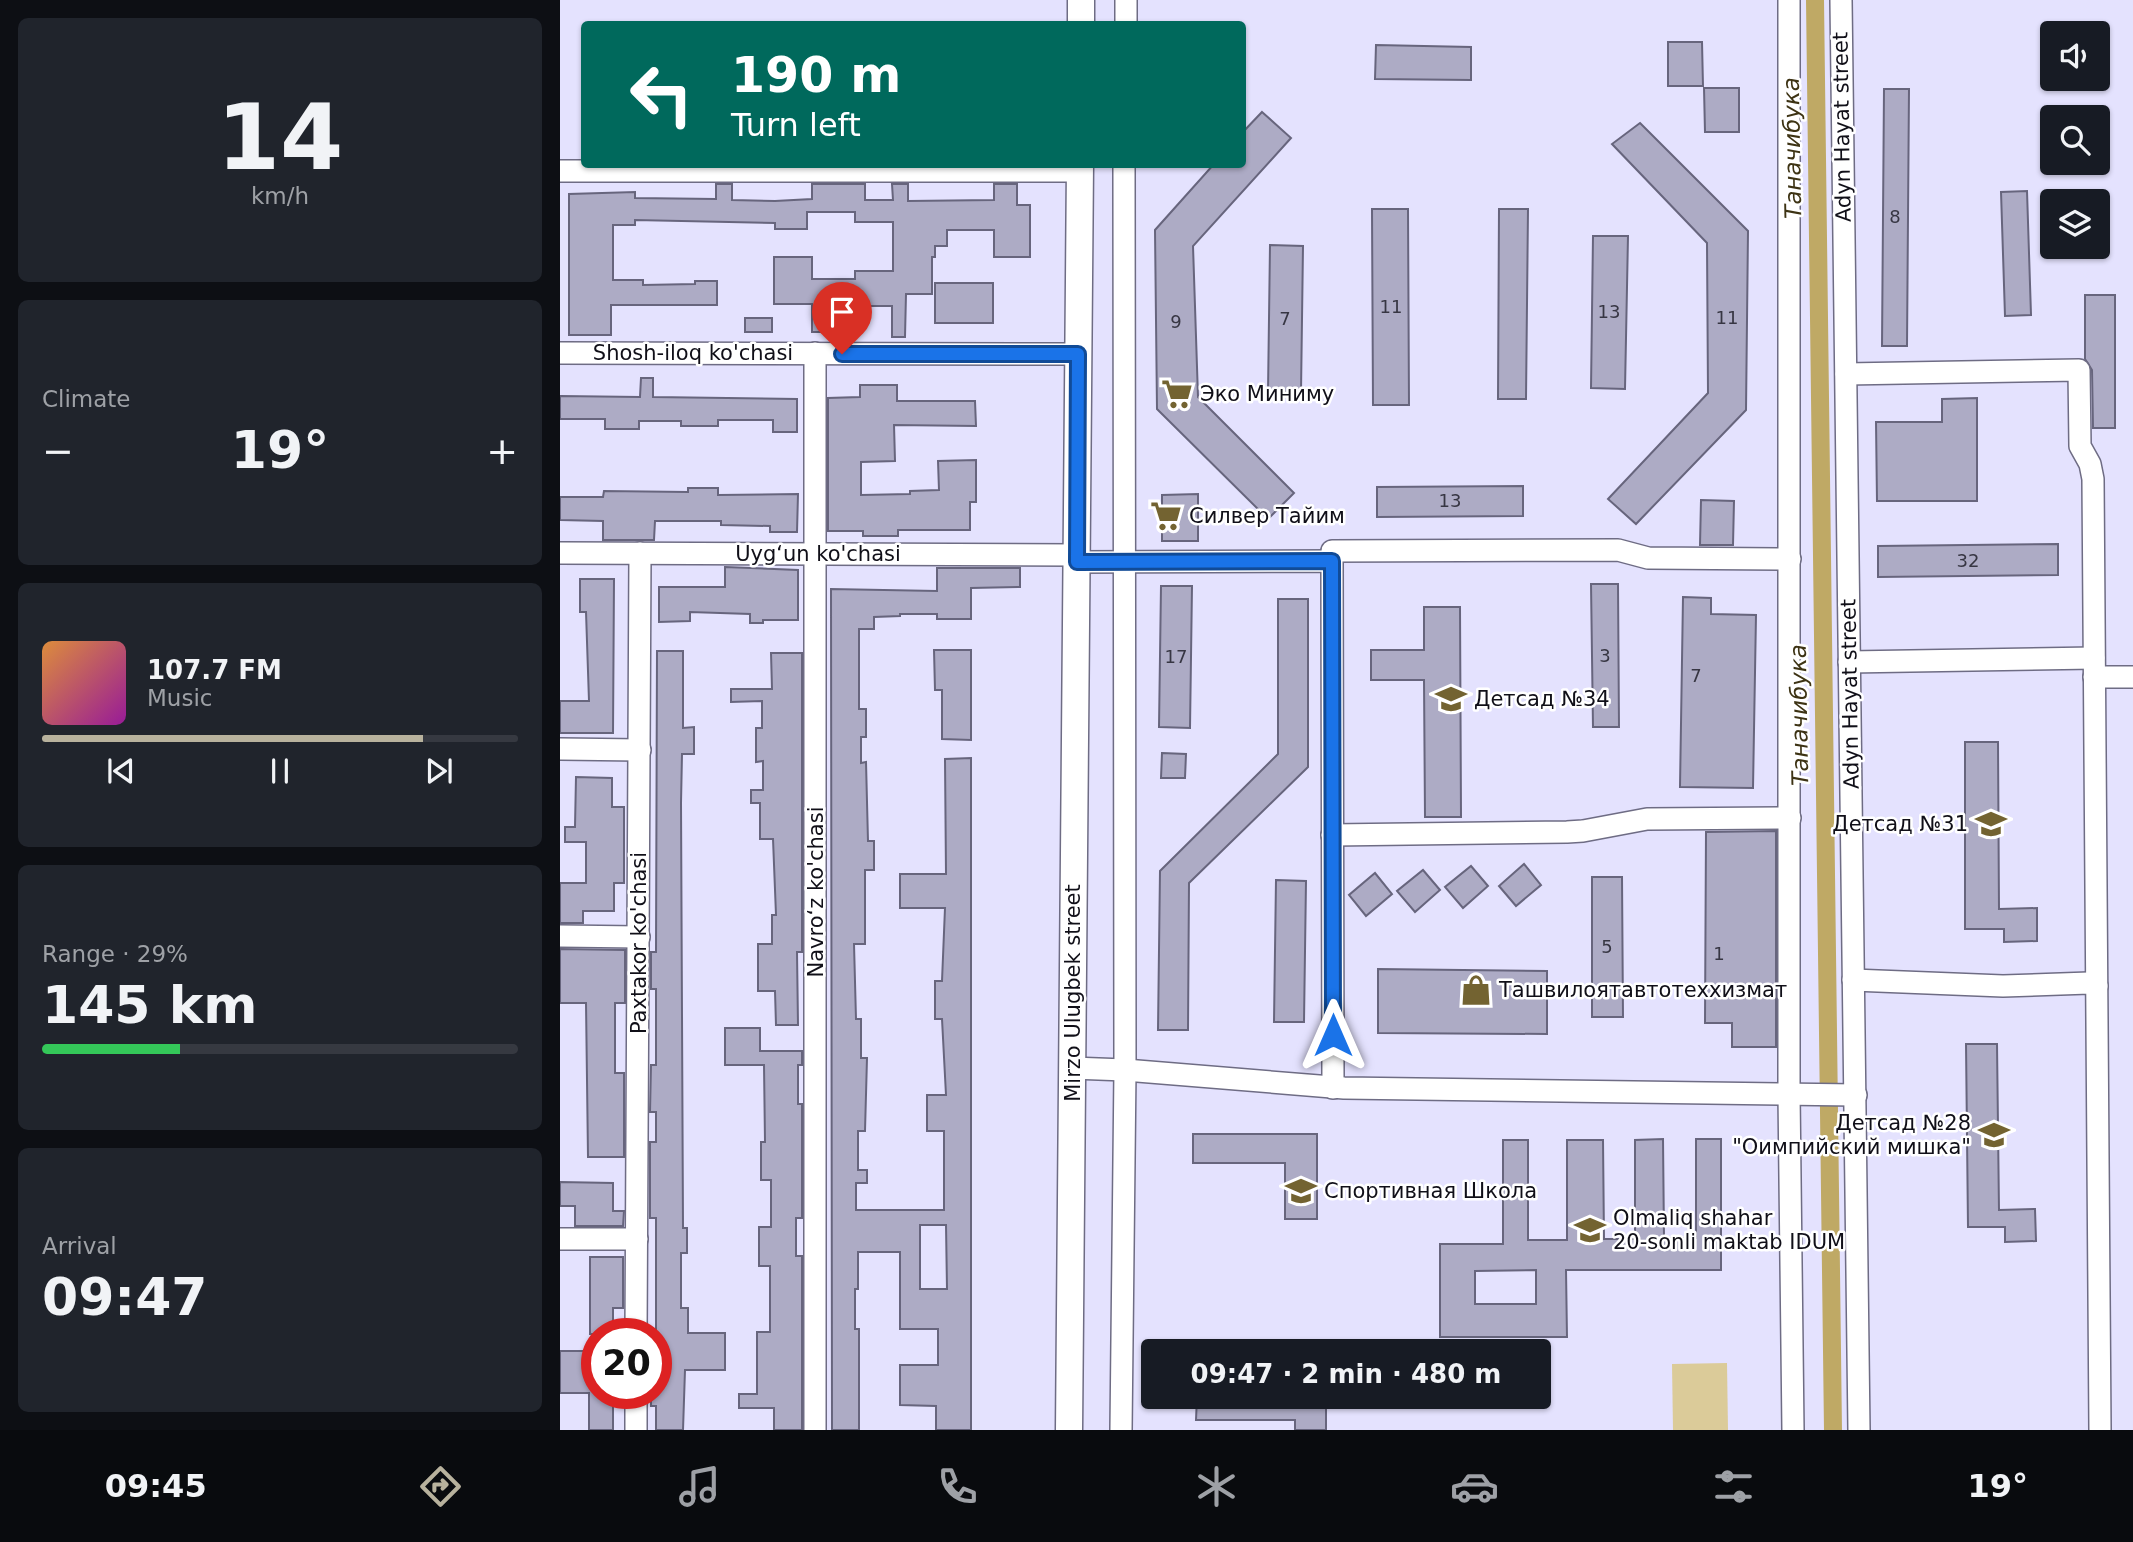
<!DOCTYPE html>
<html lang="en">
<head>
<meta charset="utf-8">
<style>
	:root { --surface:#171b24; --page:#20242c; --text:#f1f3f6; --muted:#9ea1a6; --line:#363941; --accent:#b8b29d }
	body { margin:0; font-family:"DejaVu Sans",sans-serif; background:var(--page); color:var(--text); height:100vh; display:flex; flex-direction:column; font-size:26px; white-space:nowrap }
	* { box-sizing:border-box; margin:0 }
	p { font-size:23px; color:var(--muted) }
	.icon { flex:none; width:38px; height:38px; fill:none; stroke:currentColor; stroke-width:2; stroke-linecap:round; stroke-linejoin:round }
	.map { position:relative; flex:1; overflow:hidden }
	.drawer { display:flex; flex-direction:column; gap:18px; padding:18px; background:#0d0f14; width:560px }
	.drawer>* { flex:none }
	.guide { position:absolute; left:21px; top:21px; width:665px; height:147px; border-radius:7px; box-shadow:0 2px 5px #0004; background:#00695c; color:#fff; overflow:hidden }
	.fabs { position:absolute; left:1480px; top:21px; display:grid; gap:14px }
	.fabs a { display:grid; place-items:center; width:70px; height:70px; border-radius:7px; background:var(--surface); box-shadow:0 2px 5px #0004; font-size:35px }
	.speed { position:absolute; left:21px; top:1318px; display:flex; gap:14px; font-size:35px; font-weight:700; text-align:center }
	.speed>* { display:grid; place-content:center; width:91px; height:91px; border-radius:50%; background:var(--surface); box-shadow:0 2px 5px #0004; line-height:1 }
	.speed .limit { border:10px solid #d22; background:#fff; color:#111 }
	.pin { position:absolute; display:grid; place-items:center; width:60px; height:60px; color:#fff; margin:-72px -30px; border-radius:50% 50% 50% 0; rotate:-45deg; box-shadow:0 0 7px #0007 }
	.pin .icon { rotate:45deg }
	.me { position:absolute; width:77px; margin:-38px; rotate:0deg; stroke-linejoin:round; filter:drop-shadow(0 0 5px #0008) }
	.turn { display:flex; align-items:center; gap:24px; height:147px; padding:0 35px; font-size:32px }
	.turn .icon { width:91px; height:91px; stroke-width:2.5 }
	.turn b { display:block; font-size:49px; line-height:60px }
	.big { font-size:52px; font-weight:600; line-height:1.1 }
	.drawer .widget { flex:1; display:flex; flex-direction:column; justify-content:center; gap:10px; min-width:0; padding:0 24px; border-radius:10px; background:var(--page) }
	.drawer .dial { align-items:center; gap:0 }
	.dial b { font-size:91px; line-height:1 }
	.song { display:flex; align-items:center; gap:21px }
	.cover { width:84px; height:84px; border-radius:10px; background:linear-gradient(135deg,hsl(30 70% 55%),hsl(300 70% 35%)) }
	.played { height:7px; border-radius:4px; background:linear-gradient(90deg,var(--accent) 80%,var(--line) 80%) }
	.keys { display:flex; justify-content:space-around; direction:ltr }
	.heat { display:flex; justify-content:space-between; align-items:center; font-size:38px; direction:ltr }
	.charge { height:10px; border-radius:5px; background:linear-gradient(90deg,#34c759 29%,var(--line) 0) }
	.trip { position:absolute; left:581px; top:1339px; width:410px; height:70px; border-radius:7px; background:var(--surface); box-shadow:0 2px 5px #0004; font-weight:600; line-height:70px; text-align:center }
	.menu { display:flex; height:112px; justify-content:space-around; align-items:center; background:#090b0e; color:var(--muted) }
	.menu .icon { width:49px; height:49px }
	.menu .current { color:var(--accent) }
	.menu b { font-size:32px; color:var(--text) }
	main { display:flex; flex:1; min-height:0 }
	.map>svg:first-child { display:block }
	.garden { fill:#dbcb99 }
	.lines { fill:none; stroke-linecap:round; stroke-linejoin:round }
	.canal { stroke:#bfa965; stroke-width:18 }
	.building { fill:#adabc5; stroke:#67657d; stroke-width:2; fill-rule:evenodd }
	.minor-casing { stroke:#6e6c84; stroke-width:24 }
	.major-casing { stroke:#6e6c84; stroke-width:29 }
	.minor { stroke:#fff; stroke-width:21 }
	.major { stroke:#fff; stroke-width:26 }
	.route-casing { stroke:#114b97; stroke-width:18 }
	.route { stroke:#1a73e8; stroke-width:12 }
	.labels { text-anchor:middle; stroke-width:5; stroke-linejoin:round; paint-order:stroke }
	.number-label { font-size:18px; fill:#373643 }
	.street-label { font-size:21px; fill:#100f18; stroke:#fff }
	.poi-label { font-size:21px; fill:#100f18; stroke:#fff; text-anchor:start }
	.water-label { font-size:23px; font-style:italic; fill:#3d3314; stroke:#fff }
</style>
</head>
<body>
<main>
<section class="drawer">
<div class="widget dial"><b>14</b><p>km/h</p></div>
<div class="widget"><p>Climate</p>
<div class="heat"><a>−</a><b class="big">19°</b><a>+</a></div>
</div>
<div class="widget">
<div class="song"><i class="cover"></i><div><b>107.7 FM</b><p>Music</p></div></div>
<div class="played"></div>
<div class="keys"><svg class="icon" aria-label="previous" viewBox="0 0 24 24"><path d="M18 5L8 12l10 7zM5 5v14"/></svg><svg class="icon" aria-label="pause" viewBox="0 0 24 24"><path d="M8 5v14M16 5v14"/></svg><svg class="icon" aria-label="next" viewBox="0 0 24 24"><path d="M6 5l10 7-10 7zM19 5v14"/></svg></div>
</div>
<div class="widget"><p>Range · 29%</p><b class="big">145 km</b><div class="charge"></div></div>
<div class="widget"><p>Arrival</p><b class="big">09:47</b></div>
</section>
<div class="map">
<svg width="1573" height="1430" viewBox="0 0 1573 1430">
	<rect width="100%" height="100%" fill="#e4e2fe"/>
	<!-- garden -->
	<path class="garden" d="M1167 1363 1168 1430H1113L1112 1364Z"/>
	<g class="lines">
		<!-- canal -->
		<path class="canal" d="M1255 0 1273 1430"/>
	</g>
	<!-- building -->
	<g class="building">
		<path d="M1108 42H1142L1143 86H1108Z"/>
		<path d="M816 45 911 47V80L815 79Z"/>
		<path d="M1144 88H1179V132H1145Z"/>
		<path d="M1324 89H1349L1347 346H1322Z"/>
		<path d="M702 112 731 138 633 246 638 397 734 493 708 519 597 409 595 230 654 164H682V133Z"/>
		<path d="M1080 123 1188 231 1186 410 1076 524 1048 499 1148 393 1147 243 1052 144Z"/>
		<path d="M156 184H172V200L215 201 252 199V184H305V200H333L332 184H348V201L434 200V184H457V205H470V257H434V230H387V246H375V257H372V294H346L345 337H332V306H282V309H264V332H252V304H214V257H252V279H295V271H333V222H295V212H247V229H215V223L75 220V225H53V280H83V285L135 284V281H157V305H51V335H9V194L75 192V198L156 199Z"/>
		<path d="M1467 191 1471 315 1445 316 1441 192Z"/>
		<path d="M812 209H848L849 405H813Z"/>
		<path d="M939 209H968L966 399H938Z"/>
		<path d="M1033 236H1068L1065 389 1031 388Z"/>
		<path d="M710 245 743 246 741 392H708Z"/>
		<rect x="375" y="283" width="58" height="40"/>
		<path d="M1525 295H1555V428H1533L1532 370 1525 359Z"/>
		<rect x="185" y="318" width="27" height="14"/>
		<path d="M81 378H93V397L237 399V432H213V420H158V426H121V421H79V429H45V419H0V396L80 397Z"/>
		<path d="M300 385H337V401H415L416 426 334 425 335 461 301 462V495L350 494V491L379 490 378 461 416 460V502H410V530H338V536H303V531H268V398L300 397Z"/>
		<path d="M1417 398V501H1317L1316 422H1382V399Z"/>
		<path d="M963 486V516L817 517V487Z"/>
		<path d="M128 488H158V495L238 494 237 532H210V526L161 525V521H95L94 540H43V521L0 520V497H43L44 491 128 492Z"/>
		<path d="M638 494V541H602V495Z"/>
		<path d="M1141 500 1174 501 1173 545H1140Z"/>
		<path d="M1498 544V575L1318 577V546Z"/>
		<path d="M165 567 238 570V620H203V623H190V614L130 612V621L99 622V587H165Z"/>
		<path d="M377 568H460V587L411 588V619H377V614H340V616L314 617V629H299V709H306V737H301V763L306 762 308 841H314V870H305V944H294L296 1019H301V1058H307L305 1131H298V1170H307V1183H296V1210H384V1131H367V1095H386L382 1019H375V981H382L385 908H340V874H386L385 759 411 758V1430H376V1406L340 1405V1365H378V1329H340V1252H298V1289H295V1329H299V1430H272L271 589 377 591ZM360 1225H386L387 1289H360Z"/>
		<path d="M20 579H54L53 733H0V701H29L26 612H20Z"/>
		<path d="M1031 584H1058L1059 727H1033Z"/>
		<path d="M601 586H632L630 728 599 727Z"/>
		<path d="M1123 597 1151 598V614L1196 615 1193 788 1120 787Z"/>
		<path d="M718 599H748V767L629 883 628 1030H598L600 871 718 754Z"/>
		<path d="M864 607H900L901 817H865L864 680H811V650H864Z"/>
		<path d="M374 650H411V740L382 739V690H375Z"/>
		<path d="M97 651H123V728L134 727V754H122L121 803 123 1228H127V1253H121V1308H128V1333H165V1370H125L123 1430H96V1406H91V1393H96V1218H90V1142H96V1112H90L91 1065H96V989H91V952H96Z"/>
		<path d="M211 653H242V952H237L238 1025H216L215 991H198V944H212V915H216L213 839H200V803H191V790H203V761L196 762V728H202V701L171 702V689H212Z"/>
		<path d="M1405 742H1438L1439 909 1477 908V941L1444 942V929H1405Z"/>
		<path d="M602 753 626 754 625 778H601Z"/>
		<path d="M16 777 52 778V807H64V883H54V911H23V923H0V883H26V842H5V827H15Z"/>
		<path d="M1216 831V1047H1172V1023H1145L1146 832Z"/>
		<path d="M964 864 981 885 956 906 939 886Z"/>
		<path d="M911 866 928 886 903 908 885 887Z"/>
		<path d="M863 870 880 890 855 912 837 891Z"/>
		<path d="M815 873 832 894 806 916 789 895Z"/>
		<path d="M1032 877H1062L1063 1017H1032Z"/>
		<path d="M716 880 746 881 744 1022H714Z"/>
		<path d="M0 949 65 950V1003H55V1073H64V1157H28L26 1003H0Z"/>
		<path d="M818 969 987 971V1034L818 1033Z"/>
		<path d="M165 1028H200V1051H242V1065H238V1104H242V1218H236V1256H242V1430H214V1408H179V1394H197V1332H210V1266H199V1227H211V1180H201V1142H205L204 1065H165Z"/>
		<path d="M1406 1044H1437L1439 1210 1475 1209 1476 1241 1445 1242V1227H1408Z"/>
		<path d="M633 1134H757V1219H725V1163H633Z"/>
		<path d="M1103 1139 1104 1238H1136V1139H1161V1270H1006L1007 1337H880V1244H943V1140H968V1240H1007V1140H1043L1044 1239H1075V1140ZM976 1270V1304H915V1271Z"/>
		<path d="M0 1182 53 1183V1211H64L63 1226H15V1206H0Z"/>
		<path d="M30 1257H63V1308H53V1334H30Z"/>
		<path d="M0 1351H37V1393H53V1430H29V1393H0Z"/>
		<path d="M637 1396H766V1430H735V1420H636Z"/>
	</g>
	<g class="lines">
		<defs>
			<g id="minor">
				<path d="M1229 0V1094L1233 1430"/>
				<path d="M1281 0 1299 1430"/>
				<path d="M566 24V0"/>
				<path d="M0 171H520"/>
				<path d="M0 353 518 354"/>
				<path d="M1286 374 1519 370 1520 446 1530 464 1533 479 1540 1430"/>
				<path d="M772 551 1058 550 1088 558 1230 559"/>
				<path d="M0 553 517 555"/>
				<path d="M517 562 772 561 773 1088"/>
				<path d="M1289 662 1534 658"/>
				<path d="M1534 677H1573"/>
				<path d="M0 749 80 750"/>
				<path d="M772 835 1007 832 1023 831 1087 819 1230 818"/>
				<path d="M0 936 79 937"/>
				<path d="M1293 980 1443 986 1529 983 1537 986"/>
				<path d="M512 1068 565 1070 784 1088 1296 1095"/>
				<path d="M0 1239H77"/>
				<path d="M76 1334 80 553"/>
				<path d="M76 1430V1393"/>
				<path d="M255 1430V353"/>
				<path d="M561 1430 565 1070 564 164"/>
			</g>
			<g id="major">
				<path d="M521 24V0"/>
				<path d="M509 1430 520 164"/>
			</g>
		</defs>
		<!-- minor casing -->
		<use href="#minor" class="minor-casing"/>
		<!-- major casing -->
		<use href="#major" class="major-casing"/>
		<!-- minor -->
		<use href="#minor" class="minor"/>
		<!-- major -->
		<use href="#major" class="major"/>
	</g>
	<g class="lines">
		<defs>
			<path id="route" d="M282 354H518L517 562 772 561 773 1035"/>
		</defs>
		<!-- route casing -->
		<use href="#route" class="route-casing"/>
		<!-- route -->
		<use href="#route" class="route"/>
	</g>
	<!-- icons -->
	<defs>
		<symbol id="supermarket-bare" viewBox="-9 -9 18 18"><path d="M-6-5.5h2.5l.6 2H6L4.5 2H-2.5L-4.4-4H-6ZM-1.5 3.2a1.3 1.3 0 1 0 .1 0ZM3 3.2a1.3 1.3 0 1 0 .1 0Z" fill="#736331" stroke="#fff" stroke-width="2.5" paint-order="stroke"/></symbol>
		<symbol id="school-bare" viewBox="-9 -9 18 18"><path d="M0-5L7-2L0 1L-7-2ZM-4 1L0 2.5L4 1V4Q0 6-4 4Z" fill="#736331" stroke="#fff" stroke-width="2.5" paint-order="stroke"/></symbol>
		<symbol id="shop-bare" viewBox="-9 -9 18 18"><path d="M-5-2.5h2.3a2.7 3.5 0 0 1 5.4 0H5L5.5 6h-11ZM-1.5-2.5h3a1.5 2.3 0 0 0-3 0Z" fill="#736331" stroke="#fff" stroke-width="2.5" paint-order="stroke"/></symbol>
	</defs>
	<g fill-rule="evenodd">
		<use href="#supermarket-bare" x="595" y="372" width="44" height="44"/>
		<use href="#supermarket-bare" x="584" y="494" width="44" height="44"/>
		<use href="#school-bare" x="869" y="677" width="44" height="44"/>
		<use href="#school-bare" x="1409" y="802" width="44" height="44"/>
		<use href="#shop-bare" x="894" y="968" width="44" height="44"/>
		<use href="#school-bare" x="1412" y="1113" width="44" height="44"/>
		<use href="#school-bare" x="719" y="1169" width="44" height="44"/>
		<use href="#school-bare" x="1008" y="1208" width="44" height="44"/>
	</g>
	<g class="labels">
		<!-- number labels -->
		<g class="number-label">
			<text x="1335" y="223">8</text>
			<text x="831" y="313">11</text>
			<text x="1049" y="318">13</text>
			<text x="1167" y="324">11</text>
			<text x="725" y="325">7</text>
			<text x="616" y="328">9</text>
			<text x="890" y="507">13</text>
			<text x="1408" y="567">32</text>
			<text x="1045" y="662">3</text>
			<text x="616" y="663">17</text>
			<text x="1136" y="682">7</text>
			<text x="1047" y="953">5</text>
			<text x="1159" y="960">1</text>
		</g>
		<!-- street labels -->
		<g class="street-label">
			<text transform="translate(1282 127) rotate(-91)" y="7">Adyn Hayat street</text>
			<text x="133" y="360">Shosh-iloq ko'chasi</text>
			<text x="258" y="561">Uyg‘un ko'chasi</text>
			<text transform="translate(1290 694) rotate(-91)" y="7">Adyn Hayat street</text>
			<text transform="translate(256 892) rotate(-90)" y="7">Navro‘z ko'chasi</text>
			<text transform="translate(79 943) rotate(-90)" y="7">Paxtakor ko'chasi</text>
			<text transform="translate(513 993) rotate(-90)" y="7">Mirzo Ulugbek street</text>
		</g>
		<!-- poi labels -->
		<g class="poi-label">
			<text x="640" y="401">Эко Миниму</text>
			<text x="629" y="523">Силвер Тайим</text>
			<text x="914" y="706">Детсад №34</text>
			<text x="1408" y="831" text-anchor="end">Детсад №31</text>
			<text x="939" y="997">Ташвилоятавтотеххизмат</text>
			<text x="1411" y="1130" text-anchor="end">Детсад №28<tspan x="1411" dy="24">"Оимпийский мишка"</tspan></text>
			<text x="764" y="1198">Спортивная Школа</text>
			<text x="1053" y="1225">Olmaliq shahar<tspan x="1053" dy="24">20-sonli maktab IDUM</tspan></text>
		</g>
		<!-- water labels -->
		<g class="water-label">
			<text transform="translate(1232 148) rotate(-91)" y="8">Таначибука</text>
			<text transform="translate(1239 715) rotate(-91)" y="8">Таначибука</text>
		</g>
	</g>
</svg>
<div class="fabs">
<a><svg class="icon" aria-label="sound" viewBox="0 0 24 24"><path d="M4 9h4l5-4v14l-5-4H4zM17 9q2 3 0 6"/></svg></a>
<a><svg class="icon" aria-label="search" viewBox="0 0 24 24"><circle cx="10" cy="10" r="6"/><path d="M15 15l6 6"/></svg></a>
<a><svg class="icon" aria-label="layers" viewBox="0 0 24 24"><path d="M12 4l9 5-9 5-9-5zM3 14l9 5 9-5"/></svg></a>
</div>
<div class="speed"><div class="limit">20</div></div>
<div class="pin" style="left:282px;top:354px;background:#d93025"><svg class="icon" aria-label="arrive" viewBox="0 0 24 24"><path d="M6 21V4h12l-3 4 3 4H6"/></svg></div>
<svg class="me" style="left:773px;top:1035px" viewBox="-20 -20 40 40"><path d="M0-17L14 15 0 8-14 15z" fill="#1a73e8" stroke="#fff" stroke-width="4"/></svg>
<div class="trip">09:47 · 2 min · 480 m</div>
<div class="guide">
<div class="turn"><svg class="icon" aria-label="left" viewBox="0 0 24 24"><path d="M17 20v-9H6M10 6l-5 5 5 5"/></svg><div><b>190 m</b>Turn left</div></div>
</div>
</div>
</main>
<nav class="menu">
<b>09:45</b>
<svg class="icon current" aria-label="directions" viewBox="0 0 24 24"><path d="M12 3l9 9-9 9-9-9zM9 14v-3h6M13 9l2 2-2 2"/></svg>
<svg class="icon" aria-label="music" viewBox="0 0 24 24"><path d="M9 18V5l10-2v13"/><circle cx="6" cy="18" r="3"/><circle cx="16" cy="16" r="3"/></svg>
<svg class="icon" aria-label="phone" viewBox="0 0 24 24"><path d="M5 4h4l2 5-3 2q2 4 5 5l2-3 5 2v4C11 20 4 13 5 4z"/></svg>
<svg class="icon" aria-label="climate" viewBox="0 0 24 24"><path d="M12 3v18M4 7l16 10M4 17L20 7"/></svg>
<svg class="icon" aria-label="car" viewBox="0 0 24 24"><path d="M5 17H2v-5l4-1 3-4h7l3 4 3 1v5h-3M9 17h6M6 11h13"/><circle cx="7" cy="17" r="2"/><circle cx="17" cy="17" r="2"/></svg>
<svg class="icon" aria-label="filters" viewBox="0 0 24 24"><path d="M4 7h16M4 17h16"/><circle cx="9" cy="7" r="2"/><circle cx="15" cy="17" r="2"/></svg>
<b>19°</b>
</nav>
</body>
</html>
